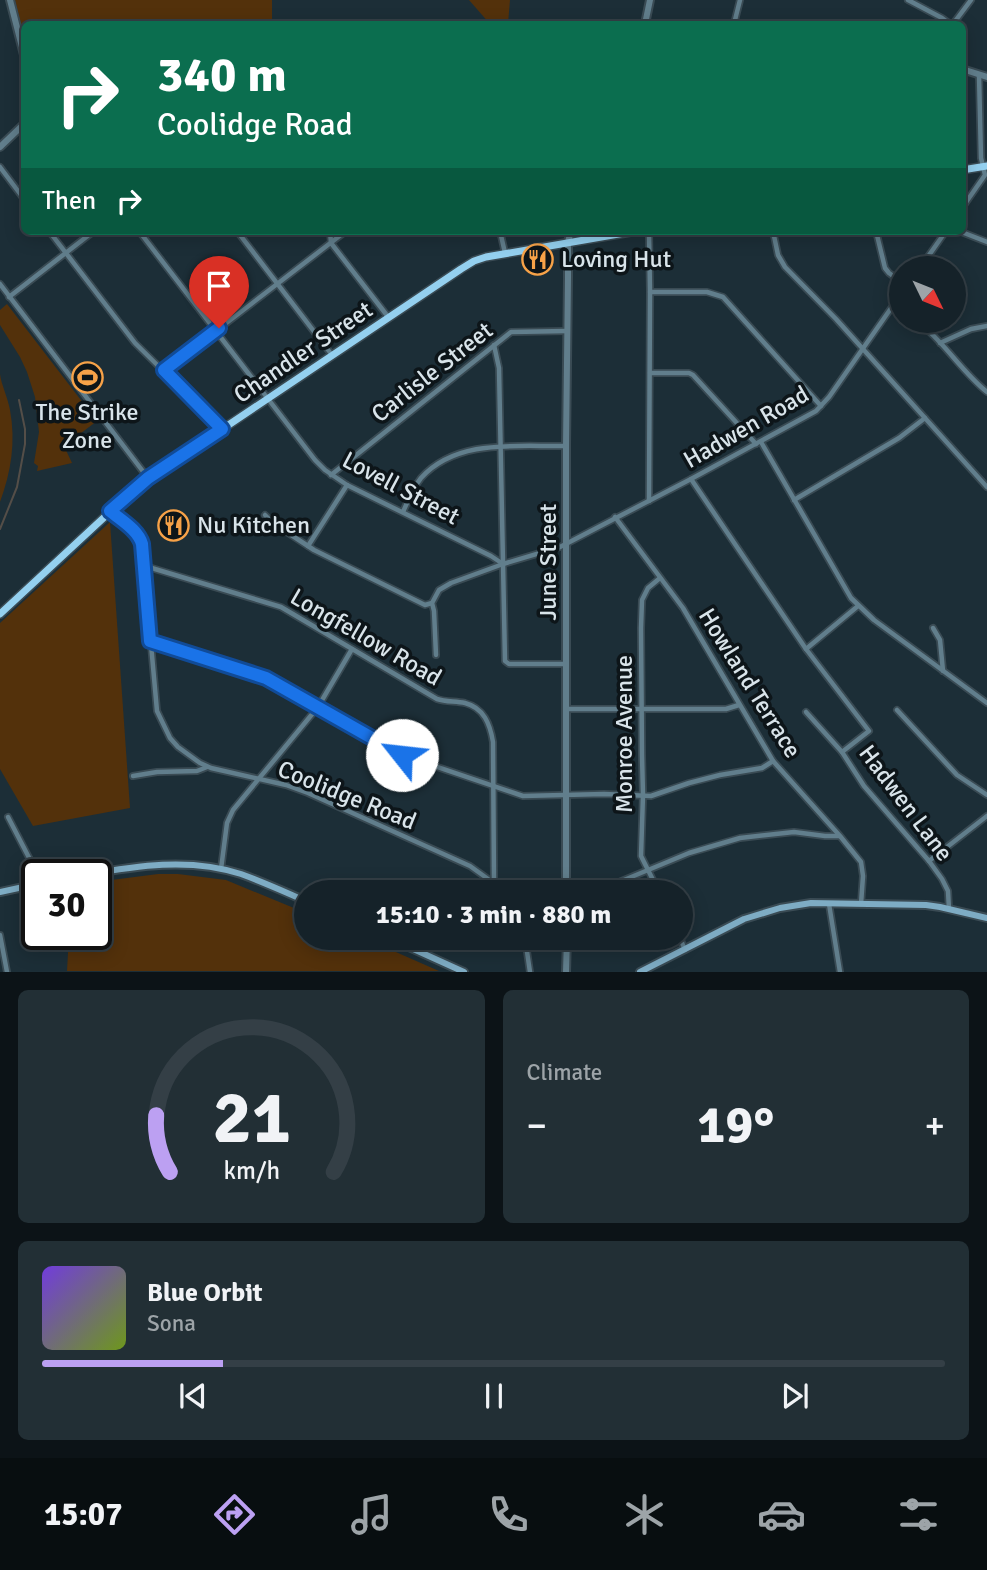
<!DOCTYPE html>
<html lang="en">
<head>
<meta charset="utf-8">
<style>
	:root { --surface:#152229; --page:#222f35; --text:#f1f3f6; --muted:#9da4a8; --line:#343f46; --accent:#bca0f2 }
	body { margin:0; font-family:Signika,sans-serif; background:var(--page); color:var(--text); height:100vh; display:flex; flex-direction:column; font-size:26px; white-space:nowrap }
	* { box-sizing:border-box; margin:0 }
	p { font-size:23px; color:var(--muted) }
	.icon { flex:none; width:38px; height:38px; fill:none; stroke:currentColor; stroke-width:2; stroke-linecap:round; stroke-linejoin:round }
	.map { position:relative; height:972px; overflow:hidden }
	.details { display:flex; flex-direction:column; gap:18px; padding:18px; background:#0c1317; flex:1 }
	.details>* { flex:none }
	.hud { position:absolute; left:21px; top:21px; width:945px; height:214px; border-radius:10px; box-shadow:0 4px 18px #0003,0 0 0 2px var(--line); background:#0b6e4f; color:#fff; overflow:hidden }
	.needle { width:46px; rotate:133deg }
	.buttons { position:absolute; left:889px; top:256px; display:grid; gap:14px }
	.buttons a { display:grid; place-items:center; width:77px; height:77px; border-radius:50%; background:var(--surface); box-shadow:0 4px 18px #0003,0 0 0 2px var(--line); font-size:35px }
	.speed { position:absolute; left:21px; top:859px; display:flex; gap:14px; font-size:35px; font-weight:700; text-align:center }
	.speed>* { display:grid; place-content:center; width:91px; height:91px; border-radius:50%; background:var(--surface); box-shadow:0 4px 18px #0003,0 0 0 2px var(--line); line-height:1 }
	.speed .limit { border:4px solid #111; border-radius:10px; background:#fff; color:#111 }
	.pin { position:absolute; display:grid; place-items:center; width:60px; height:60px; color:#fff; margin:-72px -30px; border-radius:50% 50% 50% 0; rotate:-45deg; box-shadow:0 0 7px #0007 }
	.pin .icon { rotate:45deg }
	.me { position:absolute; width:77px; margin:-38px; rotate:299deg; stroke-linejoin:round; filter:drop-shadow(0 0 5px #0008) }
	.turn { display:flex; align-items:center; gap:24px; height:147px; padding:0 21px; font-size:32px }
	.turn .icon { width:91px; height:91px; stroke-width:2.5 }
	.turn b { display:block; font-size:49px; line-height:60px }
	.then { display:flex; align-items:center; height:66px; padding:0 21px; background:#0003; gap:14px; font-size:26px }
	.big { font-size:52px; font-weight:700; line-height:1.1 }
	.details .widget { flex:1; display:flex; flex-direction:column; justify-content:center; gap:10px; min-width:0; padding:0 24px; border-radius:10px; background:var(--page) }
	.details .dial { align-items:center; gap:0 }
	.dial svg { height:182px; overflow:visible; fill:none; stroke:var(--line); stroke-width:7; stroke-linecap:round; text-anchor:middle }
	.dial text { fill:var(--text); stroke:none }
	.song { display:flex; align-items:center; gap:21px }
	.cover { width:84px; height:84px; border-radius:10px; background:linear-gradient(135deg,hsl(260 70% 55%),hsl(80 70% 35%)) }
	.played { height:7px; border-radius:4px; background:linear-gradient(90deg,var(--accent) 20%,var(--line) 20%) }
	.keys { display:flex; justify-content:space-around; direction:ltr }
	.heat { display:flex; justify-content:space-between; align-items:center; font-size:38px; direction:ltr }
	.details .tiles { flex:1; display:grid; gap:18px; grid-template-columns:1fr 1fr }
	.widget:last-child { grid-column:span 2 }
	.trip { position:absolute; left:294px; top:880px; width:399px; height:70px; border-radius:35px; background:var(--surface); box-shadow:0 4px 18px #0003,0 0 0 2px var(--line); font-weight:700; line-height:70px; text-align:center }
	.menu { display:flex; height:112px; justify-content:space-around; align-items:center; background:#080e10; color:var(--muted) }
	.menu .icon { width:49px; height:49px }
	.menu .on { color:var(--accent) }
	.menu b { font-size:32px; color:var(--text) }
	.map>svg:first-child { display:block }
	.green { fill:#53310b }
	.lines { fill:none; stroke-linecap:round; stroke-linejoin:round }
	.stream { stroke:#544e48; stroke-width:2 }
	.minor-casing { stroke:#3a4b54; stroke-width:8 }
	.tertiary-casing { stroke:#3a4b54; stroke-width:10 }
	.secondary-casing { stroke:#3a4b54; stroke-width:10 }
	.primary-casing { stroke:#3a4b54; stroke-width:10 }
	.minor { stroke:#617e8c; stroke-width:4.5 }
	.tertiary { stroke:#617e8c; stroke-width:6 }
	.secondary { stroke:#7eacc4; stroke-width:6 }
	.primary { stroke:#94d0ef; stroke-width:7 }
	.route-casing { stroke:#114b97; stroke-width:18 }
	.route { stroke:#1a73e8; stroke-width:12 }
	.labels { text-anchor:middle; stroke-width:7; stroke-linejoin:round; paint-order:stroke }
	.poi-label { font-size:24px; fill:#d9e4ea; stroke:#0d1519; text-anchor:start }
	.street-label { font-size:24px; fill:#d9e4ea; stroke:#0d1519 }
</style>
</head>
<body>
<div class="map">
<svg width="987" height="972" viewBox="0 0 987 972">
	<rect width="100%" height="100%" fill="#1c2e37"/>
	<!-- green -->
	<g class="green">
		<path d="M15 0H272V24H24V36Z"/>
		<path d="M469 0H510L508 24H490Z"/>
		<path d="M7 304 97 421 64 446 72 463 37 471 38 466 34 463 39 432 35 397 27 372 20 357 0 325V310Z"/>
		<path d="M0 374C1 384 8 398 10 410 16 442 11 472 0 502Z"/>
		<path d="M110 522 130 808 33 826 0 769V623Z"/>
		<path d="M158 874H178L226 880 306 913V938H364L439 971H67L69 935 96 934V882Z"/>
	</g>
	<g class="lines">
		<!-- stream -->
		<path class="stream" d="M0 529 17 487 25 444V429L19 400"/>
		<defs>
			<g id="minor">
				<path d="M908 0 942 18 950 24"/>
				<path d="M734 24 740 0"/>
				<path d="M953 24 971 0"/>
				<path d="M0 167 24 199"/>
				<path d="M962 208 985 175 981 158 979 75"/>
				<path d="M49 231 135 343 222 429"/>
				<path d="M139 231 315 460 325 470 347 485 491 556 503 564"/>
				<path d="M237 231 332 355"/>
				<path d="M330 231 331 243 389 318"/>
				<path d="M500 231 505 253"/>
				<path d="M773 231 778 255 785 267 836 319 987 487"/>
				<path d="M876 231 885 268 889 273 901 282"/>
				<path d="M959 231 987 242"/>
				<path d="M920 268 946 231"/>
				<path d="M0 284 148 478"/>
				<path d="M650 292H707L723 297 821 406"/>
				<path d="M9 297 94 231"/>
				<path d="M894 304 901 310"/>
				<path d="M916 320C943 340 961 371 987 392"/>
				<path d="M940 343 971 329 987 326"/>
				<path d="M494 345 499 368 505 661 509 664H566"/>
				<path d="M164 371 346 231"/>
				<path d="M650 373H689L693 375 756 444"/>
				<path d="M761 442 851 598 874 620 987 703"/>
				<path d="M331 475 511 332 567 331"/>
				<path d="M691 479 806 649"/>
				<path d="M794 500 899 438 925 418"/>
				<path d="M649 501 650 292 649 231"/>
				<path d="M111 511C122 521 138 530 142 544L157 711 170 738 178 747 200 763 211 768 286 785 308 793 470 866 488 879 501 892"/>
				<path d="M403 512C408 500 413 488 421 478 457 438 518 447 566 446"/>
				<path d="M265 515 273 523 314 550 421 603 425 605 432 603"/>
				<path d="M615 517 683 608 773 761 840 836 861 862 863 876 861 904"/>
				<path d="M308 546 347 485"/>
				<path d="M145 566 281 607 437 699C446 702 455 701 465 703 484 708 490 724 493 742L494 884"/>
				<path d="M858 606 806 649 869 731 842 752 864 786 929 861 942 879 948 891 949 909"/>
				<path d="M933 628 940 640 943 671"/>
				<path d="M150 641 266 678 402 755 523 796 604 794 651 796 689 783 720 775 762 768 773 761"/>
				<path d="M436 655 434 611 432 603 439 590 451 583 503 564 560 547 691 479 816 411 829 397 901 294"/>
				<path d="M567 709H726L739 705"/>
				<path d="M897 710 957 775 987 795"/>
				<path d="M806 712 842 752"/>
				<path d="M133 776 157 772 197 771 207 767"/>
				<path d="M8 817 38 875"/>
				<path d="M929 861 987 816"/>
				<path d="M221 869 227 823 233 810 318 707 352 649"/>
				<path d="M566 884 612 885 689 853 740 838 794 832 825 836H839"/>
				<path d="M659 892 641 856 643 795 642 755 641 628 642 600 648 588 660 578"/>
				<path d="M829 904 840 972"/>
				<path d="M0 935 7 972"/>
				<path d="M525 938 530 972"/>
				<path d="M680 938 685 950"/>
			</g>
			<g id="tertiary">
				<path d="M10 0 24 55"/>
				<path d="M645 24 650 0"/>
				<path d="M962 69 987 77"/>
				<path d="M0 147 24 124"/>
				<path d="M566 892V446L568 278V242L571 231"/>
				<path d="M566 972 567 938"/>
			</g>
			<g id="secondary">
				<path d="M84 875C136 866 189 857 241 874 263 882 285 892 306 901"/>
				<path d="M0 892 37 884"/>
				<path d="M389 938 464 972"/>
				<path d="M640 972 744 919 780 908 811 903 926 905 940 907 987 918"/>
			</g>
			<g id="primary">
				<path d="M962 170 987 166"/>
				<path d="M0 614 139 485 461 269 474 261 486 257 636 231"/>
			</g>
		</defs>
		<!-- minor casing -->
		<use href="#minor" class="minor-casing"/>
		<!-- tertiary casing -->
		<use href="#tertiary" class="tertiary-casing"/>
		<!-- secondary casing -->
		<use href="#secondary" class="secondary-casing"/>
		<!-- primary casing -->
		<use href="#primary" class="primary-casing"/>
		<!-- minor -->
		<use href="#minor" class="minor"/>
		<!-- tertiary -->
		<use href="#tertiary" class="tertiary"/>
		<!-- secondary -->
		<use href="#secondary" class="secondary"/>
		<!-- primary -->
		<use href="#primary" class="primary"/>
	</g>
	<g class="lines">
		<defs>
			<path id="route" d="M219 328 164 370 222 429 148 478 110 511C122 521 138 530 142 544L150 641 266 678 402 755"/>
		</defs>
		<!-- route casing -->
		<use href="#route" class="route-casing"/>
		<!-- route -->
		<use href="#route" class="route"/>
	</g>
	<!-- icons -->
	<defs>
		<symbol id="restaurant-ring" viewBox="-11 -11 22 22"><circle r="9.5" fill="#0d1519" stroke="#f7a248" stroke-width="1.5"/><path d="M-5-6h1v4h1v-4h1v4h1v-4h1v5L-1.5 .5V6h-2V.5L-5-1ZM5-6V6H3V1.5H1.5Q1.5-4 5-6Z" fill="#f7a248"/></symbol>
		<symbol id="stadium-ring" viewBox="-11 -11 22 22"><circle r="9.5" fill="#0d1519" stroke="#f7a248" stroke-width="1.5"/><path d="M0-5a6.5 5 0 1 0 0 10a6.5 5 0 1 0 0-10ZM-3.5-1.8h7v3.6h-7Z" fill="#f7a248"/></symbol>
	</defs>
	<g fill-rule="evenodd">
		<use href="#restaurant-ring" x="520" y="242" width="35" height="35"/>
		<use href="#stadium-ring" x="70" y="360" width="35" height="35"/>
		<use href="#restaurant-ring" x="156" y="508" width="35" height="35"/>
	</g>
	<g class="labels">
		<!-- poi labels -->
		<g class="poi-label">
			<text x="561" y="267">Loving Hut</text>
			<text x="87" y="420" text-anchor="middle">The Strike<tspan x="87" dy="28">Zone</tspan></text>
			<text x="197" y="533">Nu Kitchen</text>
		</g>
		<!-- street labels -->
		<g class="street-label">
			<text transform="translate(303 352) rotate(-34)" y="8">Chandler Street</text>
			<text transform="translate(432 372) rotate(-38)" y="8">Carlisle Street</text>
			<text transform="translate(746 427) rotate(-30)" y="8">Hadwen Road</text>
			<text transform="translate(401 488) rotate(28)" y="8">Lovell Street</text>
			<text transform="translate(548 562) rotate(-90)" y="8">June Street</text>
			<text transform="translate(366 637) rotate(30)" y="8">Longfellow Road</text>
			<text transform="translate(750 683) rotate(58)" y="8">Howland Terrace</text>
			<text transform="translate(624 734) rotate(-90)" y="8">Monroe Avenue</text>
			<text transform="translate(347 795) rotate(22)" y="8">Coolidge Road</text>
			<text transform="translate(906 803) rotate(53)" y="8">Hadwen Lane</text>
		</g>
	</g>
</svg>
<div class="buttons">
<a><svg class="needle" viewBox="-14 -14 28 28"><path d="M0-13l5 13h-10z" fill="#e53935"/><path d="M0 13l5-13h-10z" fill="#9da4a8"/></svg></a>
</div>
<div class="speed"><div class="limit">30</div></div>
<div class="pin" style="left:219px;top:328px;background:#d93025"><svg class="icon" aria-label="arrive" viewBox="0 0 24 24"><path d="M6 21V4h12l-3 4 3 4H6"/></svg></div>
<svg class="me" style="left:402px;top:755px" viewBox="-20 -20 40 40"><circle r="19" fill="#fff"/><path d="M0-13L10 11 0 6-10 11z" fill="#1a73e8"/></svg>
<div class="trip">15:10 · 3 min · 880 m</div>
<div class="hud">
<div class="turn"><svg class="icon" aria-label="right" viewBox="0 0 24 24"><path d="M7 20v-9h11M14 6l5 5-5 5"/></svg><div><b>340 m</b>Coolidge Road</div></div>
<div class="then">Then<svg class="icon" aria-label="right" viewBox="0 0 24 24"><path d="M7 20v-9h11M14 6l5 5-5 5"/></svg></div>
</div>
</div>
<section class="details">
<div class="tiles">
<div class="widget dial"><svg viewBox="0 0 100 80">
<path d="M14 69A42 42 0 1 1 86 69"/>
<path d="M14 69A42 42 0 0 1 8 44" stroke="#bca0f2"/>
<text x="50" y="56" font-size="32" font-weight="700">21</text>
<text x="50" y="72" font-size="11">km/h</text>
</svg></div>
<div class="widget"><p>Climate</p>
<div class="heat"><a>−</a><b class="big">19°</b><a>+</a></div>
</div>
<div class="widget">
<div class="song"><i class="cover"></i><div><b>Blue Orbit</b><p>Sona</p></div></div>
<div class="played"></div>
<div class="keys"><svg class="icon" aria-label="previous" viewBox="0 0 24 24"><path d="M18 5L8 12l10 7zM5 5v14"/></svg><svg class="icon" aria-label="pause" viewBox="0 0 24 24"><path d="M8 5v14M16 5v14"/></svg><svg class="icon" aria-label="next" viewBox="0 0 24 24"><path d="M6 5l10 7-10 7zM19 5v14"/></svg></div>
</div>
</div>
</section>
<nav class="menu">
<b>15:07</b>
<svg class="icon on" aria-label="directions" viewBox="0 0 24 24"><path d="M12 3l9 9-9 9-9-9zM9 14v-3h6M13 9l2 2-2 2"/></svg>
<svg class="icon" aria-label="music" viewBox="0 0 24 24"><path d="M9 18V5l10-2v13"/><circle cx="6" cy="18" r="3"/><circle cx="16" cy="16" r="3"/></svg>
<svg class="icon" aria-label="phone" viewBox="0 0 24 24"><path d="M5 4h4l2 5-3 2q2 4 5 5l2-3 5 2v4C11 20 4 13 5 4z"/></svg>
<svg class="icon" aria-label="climate" viewBox="0 0 24 24"><path d="M12 3v18M4 7l16 10M4 17L20 7"/></svg>
<svg class="icon" aria-label="car" viewBox="0 0 24 24"><path d="M5 17H2v-5l4-1 3-4h7l3 4 3 1v5h-3M9 17h6M6 11h13"/><circle cx="7" cy="17" r="2"/><circle cx="17" cy="17" r="2"/></svg>
<svg class="icon" aria-label="filters" viewBox="0 0 24 24"><path d="M4 7h16M4 17h16"/><circle cx="9" cy="7" r="2"/><circle cx="15" cy="17" r="2"/></svg>
</nav>
</body>
</html>
